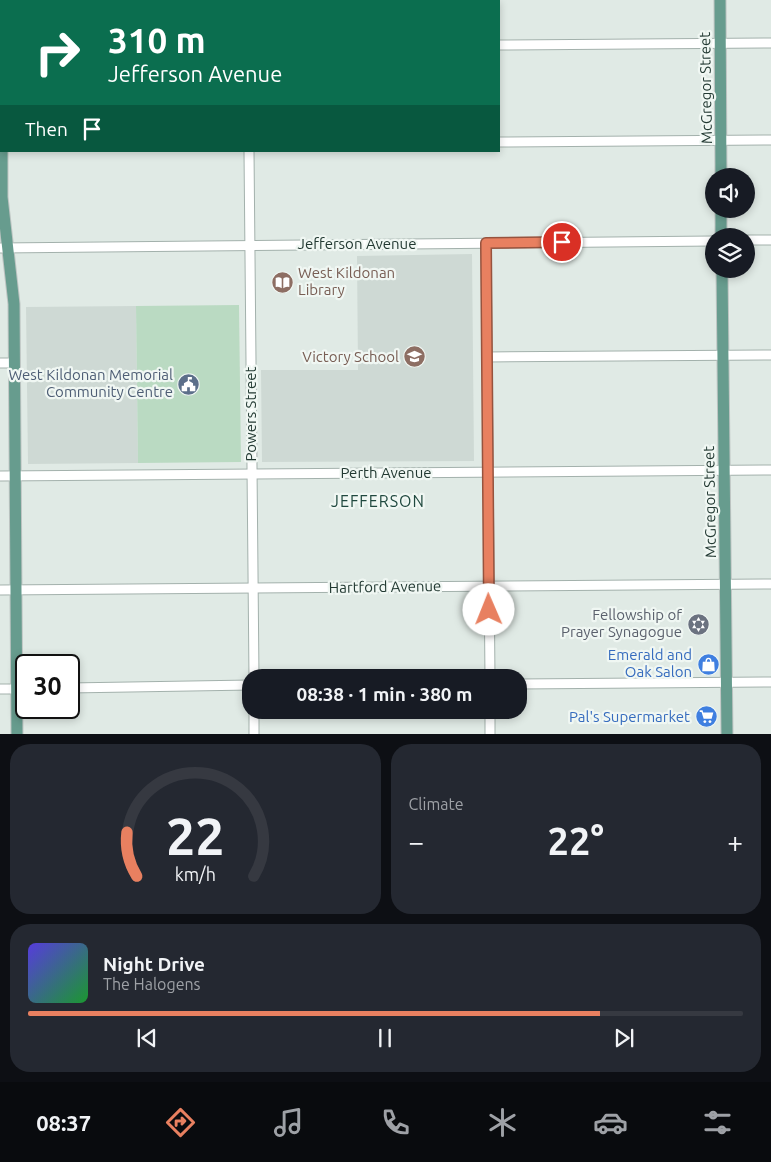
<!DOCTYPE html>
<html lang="en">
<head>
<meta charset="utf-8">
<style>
	:root { --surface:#171b24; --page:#242831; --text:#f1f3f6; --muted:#9ea1a6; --line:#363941; --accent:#e88060 }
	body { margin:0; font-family:Ubuntu,sans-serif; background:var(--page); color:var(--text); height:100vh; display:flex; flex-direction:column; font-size:19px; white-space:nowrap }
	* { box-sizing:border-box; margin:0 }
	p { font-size:16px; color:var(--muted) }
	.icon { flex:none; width:28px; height:28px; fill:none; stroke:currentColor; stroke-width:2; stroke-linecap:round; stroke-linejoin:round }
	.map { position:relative; height:734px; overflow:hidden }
	.drawer { display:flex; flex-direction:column; gap:10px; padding:10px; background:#0d0f14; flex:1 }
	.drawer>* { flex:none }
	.hud { position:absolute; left:0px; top:0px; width:500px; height:152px; box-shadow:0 2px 8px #0003; background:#0b6e4f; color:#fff; overflow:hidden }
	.buttons { position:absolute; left:705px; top:168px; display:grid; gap:10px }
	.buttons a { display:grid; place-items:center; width:50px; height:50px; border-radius:50%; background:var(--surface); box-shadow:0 2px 8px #0003; font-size:25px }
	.speed { position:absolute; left:15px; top:654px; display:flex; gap:10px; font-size:25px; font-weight:700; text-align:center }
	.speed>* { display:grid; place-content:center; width:65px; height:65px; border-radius:50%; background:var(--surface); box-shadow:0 2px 8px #0003; line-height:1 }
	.speed .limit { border:2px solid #111; border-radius:8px; background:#fff; color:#111 }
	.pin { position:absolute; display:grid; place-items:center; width:42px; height:42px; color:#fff; margin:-21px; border:2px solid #fff; border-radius:50%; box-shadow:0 1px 5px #0007 }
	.me { position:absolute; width:55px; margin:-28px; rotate:359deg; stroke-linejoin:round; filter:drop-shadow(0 0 4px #0008) }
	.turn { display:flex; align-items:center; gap:18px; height:105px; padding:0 25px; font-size:22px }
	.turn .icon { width:65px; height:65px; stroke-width:2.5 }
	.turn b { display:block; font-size:35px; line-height:42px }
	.then { display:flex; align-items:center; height:48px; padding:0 25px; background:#0003; gap:10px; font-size:19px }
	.big { font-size:38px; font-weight:700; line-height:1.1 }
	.drawer .card { flex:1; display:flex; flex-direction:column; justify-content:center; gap:8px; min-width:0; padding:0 18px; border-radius:20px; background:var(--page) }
	.drawer .dial { align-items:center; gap:0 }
	.dial svg { height:130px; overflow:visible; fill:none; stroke:var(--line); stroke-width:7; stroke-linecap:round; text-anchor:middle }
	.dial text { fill:var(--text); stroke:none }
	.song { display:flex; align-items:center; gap:15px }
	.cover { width:60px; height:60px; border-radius:8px; background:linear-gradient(135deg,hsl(250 70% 55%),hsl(130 70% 35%)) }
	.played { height:5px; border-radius:2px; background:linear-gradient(90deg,var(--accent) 80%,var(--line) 80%) }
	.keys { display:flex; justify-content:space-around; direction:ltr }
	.heat { display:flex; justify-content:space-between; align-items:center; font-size:28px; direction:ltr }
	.drawer .tiles { flex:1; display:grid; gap:10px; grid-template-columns:1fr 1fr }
	.card:last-child { grid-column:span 2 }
	.trip { position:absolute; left:242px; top:669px; width:285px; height:50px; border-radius:20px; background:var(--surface); box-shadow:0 2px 8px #0003; font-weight:700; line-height:50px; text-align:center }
	.tab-bar { display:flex; height:80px; justify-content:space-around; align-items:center; background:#090b0e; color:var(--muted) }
	.tab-bar .icon { width:35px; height:35px }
	.tab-bar .current { color:var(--accent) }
	.tab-bar b { font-size:22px; color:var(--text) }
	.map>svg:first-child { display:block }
	.built { fill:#ced9d4 }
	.green { fill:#badac2 }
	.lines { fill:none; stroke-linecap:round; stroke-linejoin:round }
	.minor-casing { stroke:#a3b1ac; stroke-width:11 }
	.major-casing { stroke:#bdc4c2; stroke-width:13 }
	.minor { stroke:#fff; stroke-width:9 }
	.major { stroke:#679c8e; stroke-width:11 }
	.route-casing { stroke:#97533e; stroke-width:12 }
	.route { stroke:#e88060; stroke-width:9 }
	.labels { text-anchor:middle; stroke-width:4.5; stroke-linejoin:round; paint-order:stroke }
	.street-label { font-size:15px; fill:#223932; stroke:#f0f7f3 }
	.education-label { font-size:15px; fill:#785e54; stroke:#f0f7f3; text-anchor:start }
	.service-label { font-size:15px; fill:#4e5e75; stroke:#f0f7f3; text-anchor:end }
	.worship-label { font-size:15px; fill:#5b616d; stroke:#f0f7f3; text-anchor:end }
	.shop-label { font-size:15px; fill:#366cbe; stroke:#f0f7f3; text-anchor:end }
	.neighbourhood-label { font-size:16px; letter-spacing:1px; fill:#20493f; stroke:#f0f7f3 }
</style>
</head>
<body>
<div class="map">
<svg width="771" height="735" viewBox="0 0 771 735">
	<rect width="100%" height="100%" fill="#e0eae5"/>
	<!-- built -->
	<g class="built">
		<path d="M472 254 474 461 262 462 261 370H358L357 256Z"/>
		<path d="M136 306 138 463 28 464 26 307Z"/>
	</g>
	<!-- green -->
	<path class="green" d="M239 305 241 462 138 463 136 306Z"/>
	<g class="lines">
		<defs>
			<g id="minor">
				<path d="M248 0V1"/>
				<path d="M499 45 771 43"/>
				<path d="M499 142 771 140"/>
				<path d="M249 151 254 678"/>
				<path d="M746 240H771"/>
				<path d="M486 243 490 678"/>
				<path d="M0 248 714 241"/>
				<path d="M487 357 771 355"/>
				<path d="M0 363H14"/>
				<path d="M0 476 771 470"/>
				<path d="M0 590 771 584"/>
				<path d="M519 684 771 682"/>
				<path d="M69 688 251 685"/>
				<path d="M0 689H26"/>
				<path d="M254 710V735"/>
				<path d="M490 710V735"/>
			</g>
			<g id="major">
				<path d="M720 0 721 176"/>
				<path d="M3 1V0"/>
				<path d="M1 13V111"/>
				<path d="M2 151V197L14 304 17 735"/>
				<path d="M721 236V209"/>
				<path d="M722 269 727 735"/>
			</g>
		</defs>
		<!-- minor casing -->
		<use href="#minor" class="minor-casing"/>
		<!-- major casing -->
		<use href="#major" class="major-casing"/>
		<!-- minor -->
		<use href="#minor" class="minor"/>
		<!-- major -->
		<use href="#major" class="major"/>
	</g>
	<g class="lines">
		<defs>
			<path id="route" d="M489 610 486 243 562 242"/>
		</defs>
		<!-- route casing -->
		<use href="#route" class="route-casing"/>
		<!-- route -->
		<use href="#route" class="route"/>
	</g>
	<!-- icons -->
	<defs>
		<symbol id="library-disc" viewBox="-11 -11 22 22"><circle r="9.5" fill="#8d6e63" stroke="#f0f7f3"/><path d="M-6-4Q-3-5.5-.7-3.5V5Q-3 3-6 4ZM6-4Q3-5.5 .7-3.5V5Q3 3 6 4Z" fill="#fff"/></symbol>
		<symbol id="school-disc" viewBox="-11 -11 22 22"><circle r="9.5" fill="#8d6e63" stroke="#f0f7f3"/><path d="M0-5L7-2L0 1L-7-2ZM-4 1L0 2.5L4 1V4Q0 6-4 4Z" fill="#fff"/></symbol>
		<symbol id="civic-disc" viewBox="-11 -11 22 22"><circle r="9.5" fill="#5c6f8a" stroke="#f0f7f3"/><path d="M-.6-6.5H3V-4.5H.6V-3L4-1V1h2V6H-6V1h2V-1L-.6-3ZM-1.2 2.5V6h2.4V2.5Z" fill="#fff"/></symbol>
		<symbol id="synagogue-disc" viewBox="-11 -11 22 22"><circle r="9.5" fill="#6b7280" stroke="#f0f7f3"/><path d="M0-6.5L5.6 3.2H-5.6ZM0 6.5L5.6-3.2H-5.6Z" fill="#fff"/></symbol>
		<symbol id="shop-disc" viewBox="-11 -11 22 22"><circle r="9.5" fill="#3f7fe0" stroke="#f0f7f3"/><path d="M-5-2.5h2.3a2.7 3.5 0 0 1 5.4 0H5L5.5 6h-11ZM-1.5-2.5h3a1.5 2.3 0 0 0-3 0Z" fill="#fff"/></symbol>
		<symbol id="supermarket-disc" viewBox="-11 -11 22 22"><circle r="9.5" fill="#3f7fe0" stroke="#f0f7f3"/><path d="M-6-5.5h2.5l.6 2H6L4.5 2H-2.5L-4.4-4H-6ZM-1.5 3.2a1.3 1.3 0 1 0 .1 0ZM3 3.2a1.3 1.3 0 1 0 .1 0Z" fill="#fff"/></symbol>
	</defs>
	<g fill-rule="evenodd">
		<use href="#library-disc" x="270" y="270" width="25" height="25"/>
		<use href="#school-disc" x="402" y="344" width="25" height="25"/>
		<use href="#civic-disc" x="176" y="372" width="25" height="25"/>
		<use href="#synagogue-disc" x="686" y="612" width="25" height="25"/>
		<use href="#shop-disc" x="696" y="652" width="25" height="25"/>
		<use href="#supermarket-disc" x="694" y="704" width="25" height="25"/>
	</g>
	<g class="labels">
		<!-- street labels -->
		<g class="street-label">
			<text transform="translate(706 88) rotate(-91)" y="5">McGregor Street</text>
			<text x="357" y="249">Jefferson Avenue</text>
			<text transform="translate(251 414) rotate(-90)" y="5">Powers Street</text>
			<text x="386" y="478">Perth Avenue</text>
			<text transform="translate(710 502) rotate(-91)" y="5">McGregor Street</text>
			<text transform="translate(385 587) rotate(-1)" y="5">Hartford Avenue</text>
		</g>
		<!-- education labels -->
		<g class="education-label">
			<text x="298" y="278">West Kildonan<tspan x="298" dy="17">Library</tspan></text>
			<text x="399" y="362" text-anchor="end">Victory School</text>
		</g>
		<!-- service labels -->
		<g class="service-label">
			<text x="173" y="380">West Kildonan Memorial<tspan x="173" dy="17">Community Centre</tspan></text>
		</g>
		<!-- worship labels -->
		<g class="worship-label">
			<text x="682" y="620">Fellowship of<tspan x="682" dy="17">Prayer Synagogue</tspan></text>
		</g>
		<!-- shop labels -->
		<g class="shop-label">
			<text x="692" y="660">Emerald and<tspan x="692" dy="17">Oak Salon</tspan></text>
			<text x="690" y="722">Pal's Supermarket</text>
		</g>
		<!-- neighbourhood labels -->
		<g class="neighbourhood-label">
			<text x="378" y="507">JEFFERSON</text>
		</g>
	</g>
</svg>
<div class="buttons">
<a><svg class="icon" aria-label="sound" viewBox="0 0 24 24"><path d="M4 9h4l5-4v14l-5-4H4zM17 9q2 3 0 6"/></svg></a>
<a><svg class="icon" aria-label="layers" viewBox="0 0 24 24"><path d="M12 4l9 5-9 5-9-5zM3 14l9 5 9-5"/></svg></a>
</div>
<div class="speed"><div class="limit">30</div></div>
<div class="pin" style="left:562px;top:242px;background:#d93025"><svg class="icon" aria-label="arrive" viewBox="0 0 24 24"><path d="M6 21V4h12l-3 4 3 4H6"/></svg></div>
<svg class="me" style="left:489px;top:610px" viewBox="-20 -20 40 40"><circle r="19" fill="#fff"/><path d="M0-13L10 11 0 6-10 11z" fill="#e88060"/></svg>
<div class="trip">08:38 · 1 min · 380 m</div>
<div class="hud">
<div class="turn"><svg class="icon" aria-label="right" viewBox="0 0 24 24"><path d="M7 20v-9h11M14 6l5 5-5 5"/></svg><div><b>310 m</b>Jefferson Avenue</div></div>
<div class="then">Then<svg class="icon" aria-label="arrive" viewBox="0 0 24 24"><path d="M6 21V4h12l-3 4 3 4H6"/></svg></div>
</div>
</div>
<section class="drawer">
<div class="tiles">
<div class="card dial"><svg viewBox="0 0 100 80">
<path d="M14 69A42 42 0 1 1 86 69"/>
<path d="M14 69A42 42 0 0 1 8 42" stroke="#e88060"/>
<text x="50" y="56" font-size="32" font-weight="700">22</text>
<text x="50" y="72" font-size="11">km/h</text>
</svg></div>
<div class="card"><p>Climate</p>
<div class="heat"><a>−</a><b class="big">22°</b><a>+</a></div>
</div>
<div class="card">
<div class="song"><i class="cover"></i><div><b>Night Drive</b><p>The Halogens</p></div></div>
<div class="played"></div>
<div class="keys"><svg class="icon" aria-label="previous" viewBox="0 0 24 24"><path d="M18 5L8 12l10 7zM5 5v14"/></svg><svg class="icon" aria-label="pause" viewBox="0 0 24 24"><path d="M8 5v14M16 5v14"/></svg><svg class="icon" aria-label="next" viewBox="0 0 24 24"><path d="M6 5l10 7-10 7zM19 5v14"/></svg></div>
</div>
</div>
</section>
<nav class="tab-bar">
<b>08:37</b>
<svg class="icon current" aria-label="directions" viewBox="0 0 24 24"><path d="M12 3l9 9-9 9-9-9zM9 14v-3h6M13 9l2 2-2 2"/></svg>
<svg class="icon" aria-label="music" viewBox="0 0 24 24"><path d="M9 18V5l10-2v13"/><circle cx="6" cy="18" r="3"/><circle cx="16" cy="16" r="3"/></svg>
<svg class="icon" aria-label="phone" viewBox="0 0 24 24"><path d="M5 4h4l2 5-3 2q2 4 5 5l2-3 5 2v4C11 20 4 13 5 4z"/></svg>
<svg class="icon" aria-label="climate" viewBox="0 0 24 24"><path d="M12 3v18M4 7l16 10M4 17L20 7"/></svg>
<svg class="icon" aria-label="car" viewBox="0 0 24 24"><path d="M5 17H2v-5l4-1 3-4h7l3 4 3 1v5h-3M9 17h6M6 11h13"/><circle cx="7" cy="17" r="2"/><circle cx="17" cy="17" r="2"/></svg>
<svg class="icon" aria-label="filters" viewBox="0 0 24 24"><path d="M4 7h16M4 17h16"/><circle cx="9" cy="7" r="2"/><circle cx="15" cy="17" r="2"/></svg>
</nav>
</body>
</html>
